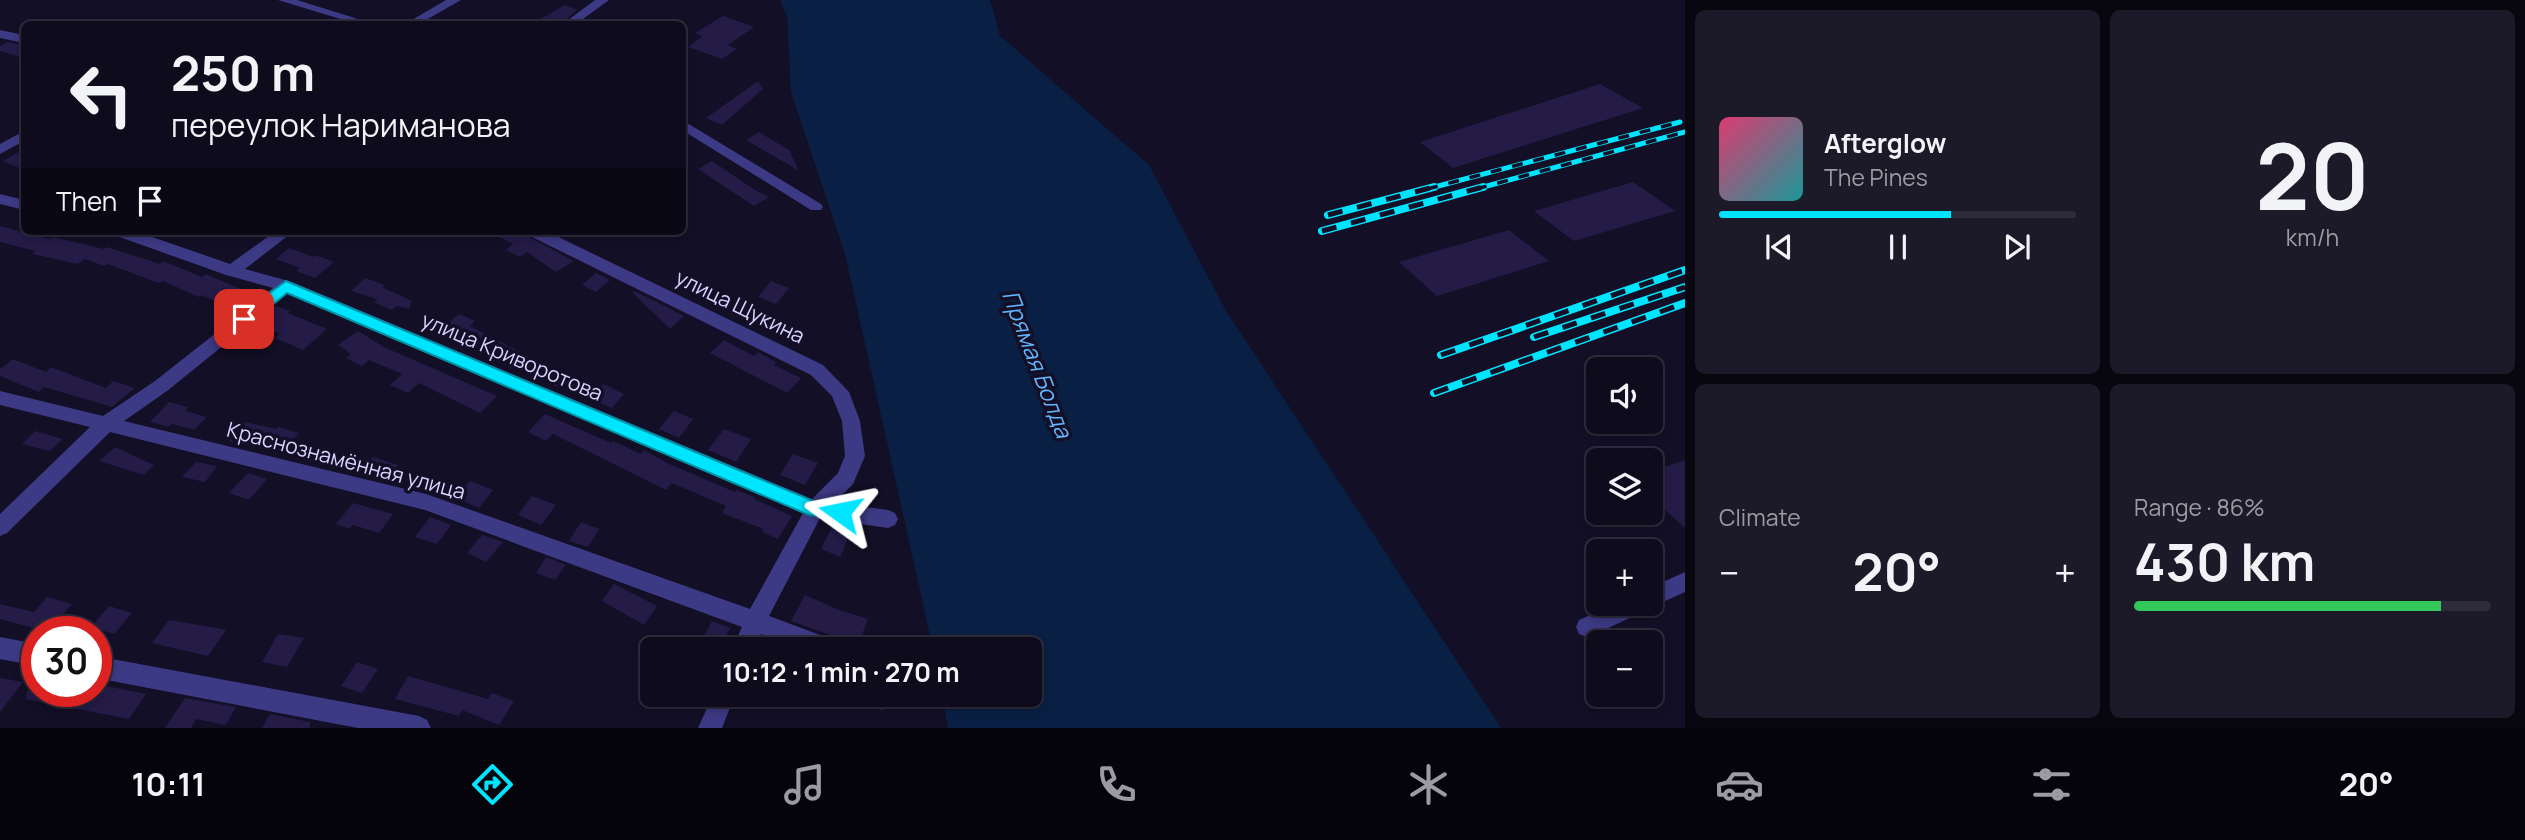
<!DOCTYPE html>
<html lang="en">
<head>
<meta charset="utf-8">
<style>
	:root { --surface:#0e0b1c; --page:#1c1929; --text:#f1f3f6; --muted:#9b9ba3; --line:#2e2b3b; --accent:#00e5ff }
	body { margin:0; font-family:Manrope,sans-serif; background:var(--page); color:var(--text); height:100vh; display:flex; flex-direction:column; font-size:26px; white-space:nowrap }
	* { box-sizing:border-box; margin:0 }
	p { font-size:23px; color:var(--muted) }
	.icon { flex:none; width:38px; height:38px; fill:none; stroke:currentColor; stroke-width:2; stroke-linecap:round; stroke-linejoin:round }
	.map { position:relative; flex:1; overflow:hidden }
	.panel { display:flex; flex-direction:column; gap:10px; padding:10px; background:#08060f; width:840px }
	.panel>* { flex:none }
	.top-card { position:absolute; left:21px; top:21px; width:665px; height:214px; border-radius:10px; box-shadow:0 4px 10px #0003,0 0 0 2px var(--line); background:#0e0b1c; color:var(--text); overflow:hidden }
	.fabs { position:absolute; left:1586px; top:357px; display:grid; gap:14px }
	.fabs a { display:grid; place-items:center; width:77px; height:77px; border-radius:10px; background:var(--surface); box-shadow:0 4px 10px #0003,0 0 0 2px var(--line); font-size:35px }
	.speed { position:absolute; left:21px; top:616px; display:flex; gap:14px; font-size:35px; font-weight:700; text-align:center }
	.speed>* { display:grid; place-content:center; width:91px; height:91px; border-radius:50%; background:var(--surface); box-shadow:0 4px 10px #0003,0 0 0 2px var(--line); line-height:1 }
	.speed .limit { border:10px solid #d22; background:#fff; color:#111 }
	.pin { position:absolute; display:grid; place-items:center; width:60px; height:60px; color:#fff; margin:-30px; border-radius:14px; box-shadow:0 4px 10px #0006 }
	.me { position:absolute; width:77px; margin:-38px; rotate:282deg; stroke-linejoin:round; filter:drop-shadow(0 0 5px #0008) }
	.turn { display:flex; align-items:center; gap:24px; height:147px; padding:0 35px; font-size:32px }
	.turn .icon { width:91px; height:91px; stroke-width:2.5 }
	.turn b { display:block; font-size:49px; line-height:60px }
	.then { display:flex; align-items:center; height:66px; padding:0 35px; background:#0003; gap:14px; font-size:26px }
	.big { font-size:52px; font-weight:700; line-height:1.1 }
	.panel .card { flex:1; display:flex; flex-direction:column; justify-content:center; gap:10px; min-width:0; padding:0 24px; border-radius:10px; background:var(--page) }
	.panel .dial { align-items:center; gap:0 }
	.dial b { font-size:91px; line-height:1 }
	.song { display:flex; align-items:center; gap:21px }
	.cover { width:84px; height:84px; border-radius:10px; background:linear-gradient(135deg,hsl(340 70% 55%),hsl(180 70% 35%)) }
	.played { height:7px; border-radius:4px; background:linear-gradient(90deg,var(--accent) 65%,var(--line) 65%) }
	.keys { display:flex; justify-content:space-around; direction:ltr }
	.heat { display:flex; justify-content:space-between; align-items:center; font-size:38px; direction:ltr }
	.charge { height:10px; border-radius:5px; background:linear-gradient(90deg,#34c759 86%,var(--line) 0) }
	.panel .tiles { flex:1; display:grid; gap:10px; grid-template-columns:repeat(2,1fr) }
	.trip { position:absolute; left:640px; top:637px; width:402px; height:70px; border-radius:10px; background:var(--surface); box-shadow:0 4px 10px #0003,0 0 0 2px var(--line); font-weight:700; line-height:70px; text-align:center }
	.menu { display:flex; height:112px; justify-content:space-around; align-items:center; background:#06040b; color:var(--muted) }
	.menu .icon { width:49px; height:49px }
	.menu .selected { color:var(--accent) }
	.menu b { font-size:32px; color:var(--text) }
	main { display:flex; flex:1; min-height:0 }
	.map>svg:first-child { display:block }
	.water { fill:#0a1f44 }
	.building { fill:#241b47 }
	.lines { fill:none; stroke-linecap:round; stroke-linejoin:round }
	.minor { fill:#3d3a85; fill-rule:evenodd }
	.rail-far1-casing { stroke:#00e5ff; stroke-width:5 }
	.rail-casing { stroke:#00e5ff; stroke-width:8 }
	.rail-far1 { stroke:#130f26; stroke-width:3.5; stroke-dasharray:11; stroke-linecap:butt }
	.rail { stroke:#130f26; stroke-width:5; stroke-dasharray:15; stroke-linecap:butt }
	.route { fill:#00e5ff; stroke:#0095a6; stroke-width:2 }
	.labels { text-anchor:middle; stroke-width:7; stroke-linejoin:round; paint-order:stroke }
	.street-label { font-size:21px; fill:#d9d4ff; stroke:#130f26 }
	.water-label { font-size:23px; font-style:italic; fill:#62b6ff; stroke:#130f26 }
</style>
</head>
<body>
<main>
<div class="map">
<svg width="1685" height="728" viewBox="0 0 1685 728">
	<rect width="100%" height="100%" fill="#130f26"/>
	<!-- water -->
	<path class="water" d="M780 0H990L1000 36 1149 165 1226 311 1501 728H948L942 695H1031V649H933L845 254 791 92 787 17Z"/>
	<!-- building -->
	<g class="building">
		<path d="M565 5 577 10 561 24H532Z"/>
		<path d="M723 16 754 27 728 45 737 49 722 59 688 47 703 36 695 33Z"/>
		<path d="M7 42 24 45V58L0 51V46Z"/>
		<path d="M758 81 763 89 722 125 706 118Z"/>
		<path d="M1600 84 1643 108 1453 168 1420 142Z"/>
		<path d="M759 132 789 150 799 171 746 140Z"/>
		<path d="M24 149V170L3 161Z"/>
		<path d="M712 161 755 190 769 197 754 206 698 169Z"/>
		<path d="M1633 182 1675 211 1574 241 1534 211Z"/>
		<path d="M0 226 50 239 53 237 104 249 107 247 160 264 163 261 202 277 206 274 243 290 223 305 202 295 199 297 163 281 159 283 107 264 104 266 85 259 78 264 32 254 35 251 0 242Z"/>
		<path d="M1509 230 1549 261 1437 296 1399 262Z"/>
		<path d="M487 231H518L574 261 556 272 527 252 520 257 506 250 513 244Z"/>
		<path d="M289 248 313 257 316 255 334 262 315 278 296 271 300 268 276 259Z"/>
		<path d="M596 273 610 280 596 292 582 285Z"/>
		<path d="M365 278 385 285 382 287 412 301 409 309 397 306 391 310 374 302 377 299 351 291Z"/>
		<path d="M771 281 789 288 776 304 758 297Z"/>
		<path d="M634 291 665 306 684 316 670 329 633 293Z"/>
		<path d="M276 306 290 311 288 313 327 329 303 350 275 338 280 334 255 323Z"/>
		<path d="M459 314 475 321 470 326 553 369 555 367 574 376 561 389 517 367 514 370 440 330Z"/>
		<path d="M358 331 384 347 497 396 480 413 419 383 408 393 390 385 402 374 369 360 362 366 346 358 351 354 338 345Z"/>
		<path d="M724 340 754 356 758 352 776 362 774 365 801 378 787 393 710 353Z"/>
		<path d="M13 359 46 372 51 367 106 388 113 381 135 388 112 407 44 387 39 392 0 376V369Z"/>
		<path d="M603 384 624 394 612 408 589 399Z"/>
		<path d="M169 402 188 407 185 411 207 417 194 430 172 424 169 427 150 422Z"/>
		<path d="M674 411 693 419 679 438 659 429Z"/>
		<path d="M545 414 611 443 613 441 641 454 644 450 667 463 735 492 736 490 755 497 754 499 792 516 778 539 762 532 763 529 722 513 726 506 672 483 666 490 553 434 546 441 528 432Z"/>
		<path d="M245 422 276 429 278 427 299 433 282 452 250 442 248 445 229 441Z"/>
		<path d="M724 429 751 439 736 462 708 450Z"/>
		<path d="M35 431 63 439 50 451 22 444Z"/>
		<path d="M115 447 154 465 144 475 99 461Z"/>
		<path d="M793 454 818 463 805 485 780 475Z"/>
		<path d="M373 457 398 465 385 481 360 474Z"/>
		<path d="M1685 460V528L1650 496V472Z"/>
		<path d="M196 462 217 466 205 482 182 477Z"/>
		<path d="M248 473 267 479 249 500 229 493Z"/>
		<path d="M470 481 493 490 479 508 456 498Z"/>
		<path d="M532 496 556 505 541 525 518 515Z"/>
		<path d="M353 503 393 514 379 533 353 525 349 529 336 524Z"/>
		<path d="M430 517 451 525 437 544 415 537Z"/>
		<path d="M581 522 599 529 588 547 569 541Z"/>
		<path d="M834 523 851 532 840 557 821 549Z"/>
		<path d="M482 535 503 542 486 562 467 553Z"/>
		<path d="M546 557 566 565 555 580 536 573Z"/>
		<path d="M614 584 657 606 644 625 602 601Z"/>
		<path d="M805 595 839 610 868 619 858 645 791 621Z"/>
		<path d="M47 597 72 604 48 632 0 619V604L34 612Z"/>
		<path d="M109 606 132 613 114 634 91 627Z"/>
		<path d="M169 620 205 626 226 630 208 656 152 643Z"/>
		<path d="M712 621 730 628 719 649 701 642Z"/>
		<path d="M278 634 304 638 287 667 262 662Z"/>
		<path d="M357 662 378 669 362 693 341 686Z"/>
		<path d="M408 676 488 699 492 693 514 701 499 725 462 710 459 716 395 699Z"/>
		<path d="M0 678 23 682 0 712Z"/>
		<path d="M96 684 146 694 129 719 26 699 27 691H96Z"/>
		<path d="M845 695H890L883 711Z"/>
		<path d="M185 698 236 707 226 725 196 719 191 728H165Z"/>
		<path d="M270 714 310 722V728H262Z"/>
	</g>
	<g class="lines">
		<!-- minor -->
		<g class="minor">
			<path d="M278 0H297L374 24H357Z"/>
			<path d="M446 0H461L419 24H405Z"/>
			<path d="M595 0H609L576 24H563Z"/>
			<path d="M0 30 24 35V43L0 38Z"/>
			<path d="M682 120 821 204 823 207 821 210H811L682 130Z"/>
			<path d="M24 131V141L0 154V144Z"/>
			<path d="M0 194 24 200V210L0 204Z"/>
			<path d="M111 231H135L230 264 276 231H294L245 269 292 282 812 499 838 473 845 456 842 421 832 396 811 375 528 235 525 231H546L823 365 849 392 860 421 865 456 853 484 834 503 888 510 895 513 898 519 895 525 888 528 820 518 769 616 839 642 842 649H803L761 634 754 649H732L742 627 425 510 110 432 7 533 0 536V514L90 427 0 405V391L103 416 155 381 273 288 226 275 114 235ZM288 293 803 513 750 609 426 494 124 421 167 391Z"/>
			<path d="M1685 572V592L1650 608 1647 607 1645 611 1595 634 1587 637 1579 634 1576 627 1579 620 1615 604H1650V588Z"/>
			<path d="M0 637 37 644V666L0 659Z"/>
			<path d="M96 656 419 716 427 720 431 728H358L96 678Z"/>
			<path d="M713 695H735L722 728H698Z"/>
		</g>
		<defs>
			<g id="rail-far1">
				<path d="M1427 189 1680 122"/>
				<path d="M1476 189 1685 132"/>
			</g>
			<g id="rail">
				<path d="M1328 215 1434 187"/>
				<path d="M1322 231 1483 187"/>
				<path d="M1534 337 1685 287"/>
				<path d="M1441 355 1685 270"/>
				<path d="M1434 393 1685 303"/>
			</g>
		</defs>
		<!-- rail-far1 casing -->
		<use href="#rail-far1" class="rail-far1-casing"/>
		<!-- rail casing -->
		<use href="#rail" class="rail-casing"/>
		<!-- rail-far1 -->
		<use href="#rail-far1" class="rail-far1"/>
		<!-- rail -->
		<use href="#rail" class="rail"/>
	</g>
	<!-- route -->
	<path class="route" d="M286 281 753 476 816 502 846 507 849 512 846 518 840 520 809 515 287 293 250 323H239L236 319 239 315Z"/>
	<g class="labels">
		<!-- street labels -->
		<g class="street-label">
			<text transform="translate(740 307) rotate(26)" y="7">улица Щукина</text>
			<text transform="translate(512 357) rotate(23)" y="7">улица Криворотова</text>
			<text transform="translate(346 461) rotate(15)" y="7">Краснознамённая улица</text>
		</g>
		<!-- water labels -->
		<g class="water-label">
			<text transform="translate(1037 364) rotate(69)" y="8">Прямая Болда</text>
		</g>
	</g>
</svg>
<div class="fabs">
<a><svg class="icon" aria-label="sound" viewBox="0 0 24 24"><path d="M4 9h4l5-4v14l-5-4H4zM17 9q2 3 0 6"/></svg></a>
<a><svg class="icon" aria-label="layers" viewBox="0 0 24 24"><path d="M12 4l9 5-9 5-9-5zM3 14l9 5 9-5"/></svg></a>
<a>+</a>
<a>−</a>
</div>
<div class="speed"><div class="limit">30</div></div>
<div class="pin" style="left:244px;top:319px;background:#d93025"><svg class="icon" aria-label="arrive" viewBox="0 0 24 24"><path d="M6 21V4h12l-3 4 3 4H6"/></svg></div>
<svg class="me" style="left:840px;top:512px" viewBox="-20 -20 40 40"><path d="M0-17L14 15 0 8-14 15z" fill="#00e5ff" stroke="#fff" stroke-width="4"/></svg>
<div class="trip">10:12 · 1 min · 270 m</div>
<div class="top-card">
<div class="turn"><svg class="icon" aria-label="left" viewBox="0 0 24 24"><path d="M17 20v-9H6M10 6l-5 5 5 5"/></svg><div><b>250 m</b>переулок Нариманова</div></div>
<div class="then">Then<svg class="icon" aria-label="arrive" viewBox="0 0 24 24"><path d="M6 21V4h12l-3 4 3 4H6"/></svg></div>
</div>
</div>
<section class="panel">
<div class="tiles">
<div class="card">
<div class="song"><i class="cover"></i><div><b>Afterglow</b><p>The Pines</p></div></div>
<div class="played"></div>
<div class="keys"><svg class="icon" aria-label="previous" viewBox="0 0 24 24"><path d="M18 5L8 12l10 7zM5 5v14"/></svg><svg class="icon" aria-label="pause" viewBox="0 0 24 24"><path d="M8 5v14M16 5v14"/></svg><svg class="icon" aria-label="next" viewBox="0 0 24 24"><path d="M6 5l10 7-10 7zM19 5v14"/></svg></div>
</div>
<div class="card dial"><b>20</b><p>km/h</p></div>
<div class="card"><p>Climate</p>
<div class="heat"><a>−</a><b class="big">20°</b><a>+</a></div>
</div>
<div class="card"><p>Range · 86%</p><b class="big">430 km</b><div class="charge"></div></div>
</div>
</section>
</main>
<nav class="menu">
<b>10:11</b>
<svg class="icon selected" aria-label="directions" viewBox="0 0 24 24"><path d="M12 3l9 9-9 9-9-9zM9 14v-3h6M13 9l2 2-2 2"/></svg>
<svg class="icon" aria-label="music" viewBox="0 0 24 24"><path d="M9 18V5l10-2v13"/><circle cx="6" cy="18" r="3"/><circle cx="16" cy="16" r="3"/></svg>
<svg class="icon" aria-label="phone" viewBox="0 0 24 24"><path d="M5 4h4l2 5-3 2q2 4 5 5l2-3 5 2v4C11 20 4 13 5 4z"/></svg>
<svg class="icon" aria-label="climate" viewBox="0 0 24 24"><path d="M12 3v18M4 7l16 10M4 17L20 7"/></svg>
<svg class="icon" aria-label="car" viewBox="0 0 24 24"><path d="M5 17H2v-5l4-1 3-4h7l3 4 3 1v5h-3M9 17h6M6 11h13"/><circle cx="7" cy="17" r="2"/><circle cx="17" cy="17" r="2"/></svg>
<svg class="icon" aria-label="filters" viewBox="0 0 24 24"><path d="M4 7h16M4 17h16"/><circle cx="9" cy="7" r="2"/><circle cx="15" cy="17" r="2"/></svg>
<b>20°</b>
</nav>
</body>
</html>
